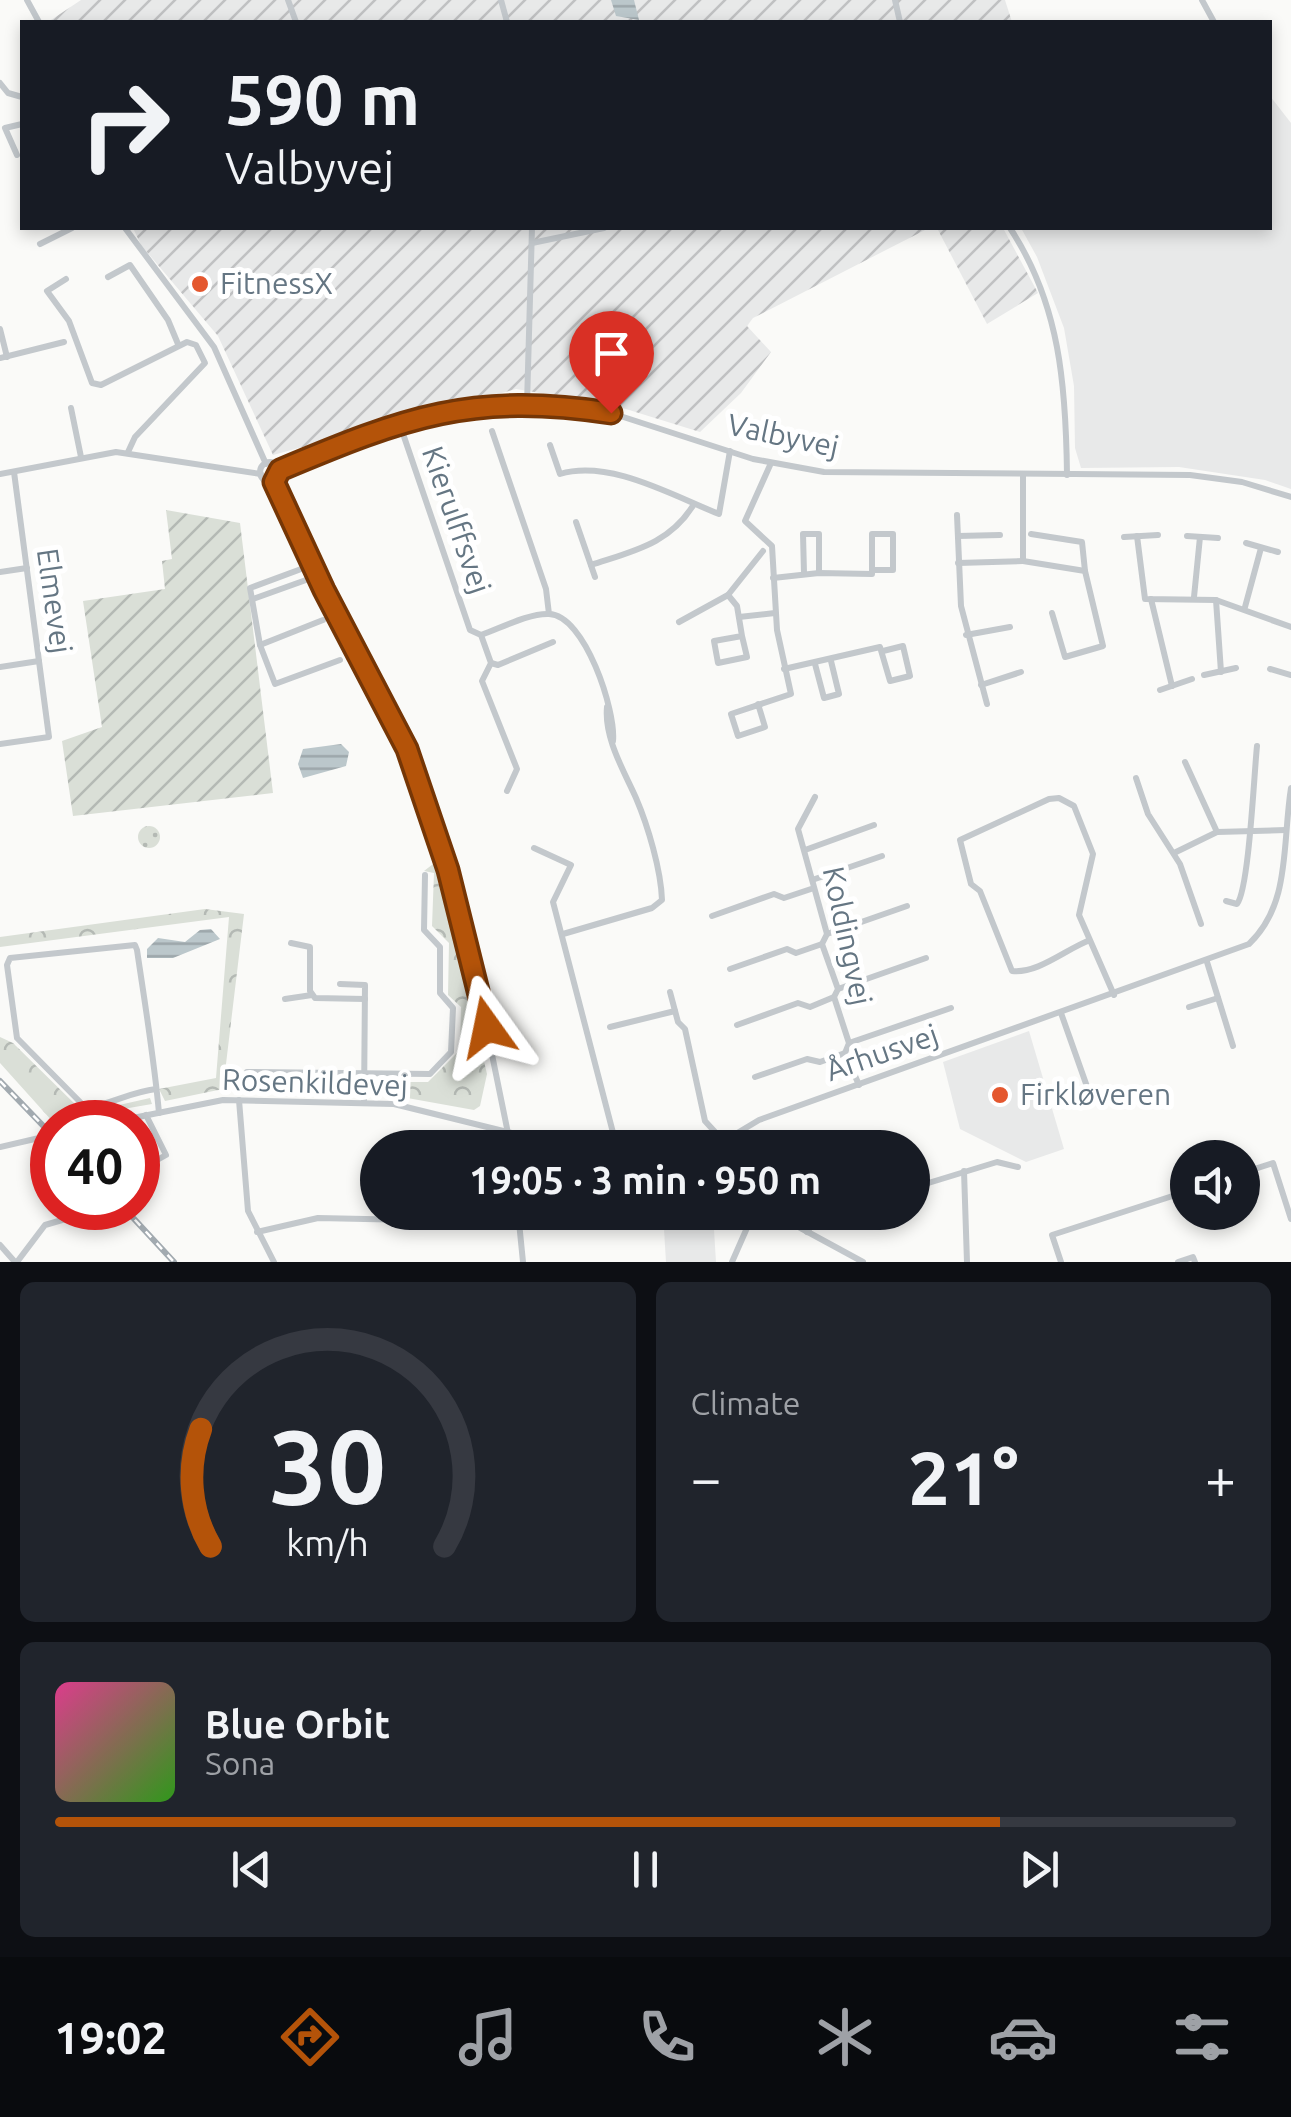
<!DOCTYPE html>
<html lang="en">
<head>
<meta charset="utf-8">
<style>
	:root { --surface:#171b24; --page:#20242c; --text:#f1f3f6; --muted:#9ea1a6; --line:#363941; --accent:#b45309 }
	body { margin:0; font-family:Ubuntu,sans-serif; background:var(--page); color:var(--text); height:100vh; display:flex; flex-direction:column; font-size:38px; white-space:nowrap }
	* { box-sizing:border-box; margin:0 }
	p { font-size:32px; color:var(--muted) }
	.icon { flex:none; width:55px; height:55px; fill:none; stroke:currentColor; stroke-width:2; stroke-linecap:round; stroke-linejoin:round }
	.map { position:relative; height:1262px; overflow:hidden }
	.sheet { display:flex; flex-direction:column; gap:20px; padding:20px; background:#0d0f14; flex:1 }
	.sheet>* { flex:none }
	.top-card { position:absolute; left:20px; top:20px; width:1252px; height:210px; border-radius:0px; box-shadow:0 5px 15px #0003; background:#171b24; color:var(--text); overflow:hidden }
	.tools { position:absolute; left:1170px; top:1140px; display:grid; gap:20px }
	.tools a { display:grid; place-items:center; width:90px; height:90px; border-radius:50%; background:var(--surface); box-shadow:0 5px 15px #0003; font-size:50px }
	.speed { position:absolute; left:30px; top:1100px; display:flex; gap:20px; font-size:50px; font-weight:700; text-align:center }
	.speed>* { display:grid; place-content:center; width:130px; height:130px; border-radius:50%; background:var(--surface); box-shadow:0 5px 15px #0003; line-height:1 }
	.speed .limit { border:15px solid #d22; background:#fff; color:#111 }
	.pin { position:absolute; display:grid; place-items:center; width:85px; height:85px; color:#fff; margin:-102px -42px; border-radius:50% 50% 50% 0; rotate:-45deg; box-shadow:0 0 10px #0007 }
	.pin .icon { rotate:45deg }
	.me { position:absolute; width:110px; margin:-55px; rotate:348deg; stroke-linejoin:round; filter:drop-shadow(0 0 8px #0008) }
	.turn { display:flex; align-items:center; gap:35px; height:210px; padding:0 40px; font-size:45px }
	.turn .icon { width:130px; height:130px; stroke-width:2.5 }
	.turn b { display:block; font-size:70px; line-height:85px }
	.big { font-size:75px; font-weight:600; line-height:1.1 }
	.sheet .widget { flex:1; display:flex; flex-direction:column; justify-content:center; gap:15px; min-width:0; padding:0 35px; border-radius:15px; background:var(--page) }
	.sheet .dial { align-items:center; gap:0 }
	.dial svg { height:260px; overflow:visible; fill:none; stroke:var(--line); stroke-width:7; stroke-linecap:round; text-anchor:middle }
	.dial text { fill:var(--text); stroke:none }
	.song { display:flex; align-items:center; gap:30px }
	.cover { width:120px; height:120px; border-radius:15px; background:linear-gradient(135deg,hsl(330 70% 55%),hsl(110 70% 35%)) }
	.played { height:10px; border-radius:5px; background:linear-gradient(90deg,var(--accent) 80%,var(--line) 80%) }
	.keys { display:flex; justify-content:space-around; direction:ltr }
	.heat { display:flex; justify-content:space-between; align-items:center; font-size:55px; direction:ltr }
	.sheet .tiles { flex:1; display:grid; gap:20px; grid-template-columns:1fr 1fr }
	.widget:last-child { grid-column:span 2 }
	.trip { position:absolute; left:360px; top:1130px; width:570px; height:100px; border-radius:50px; background:var(--surface); box-shadow:0 5px 15px #0003; font-weight:600; line-height:100px; text-align:center }
	.tab-bar { display:flex; height:160px; justify-content:space-around; align-items:center; background:#090b0e; color:var(--muted) }
	.tab-bar .icon { width:70px; height:70px }
	.tab-bar .on { color:var(--accent) }
	.tab-bar b { font-size:45px; color:var(--text) }
	.map>svg:first-child { display:block }
	.built { fill:#e8e9e9 }
	.industrial { fill:url(#industrial-furrows) }
	.forest { fill:url(#forest-crowns) }
	.park { fill:url(#park-dots) }
	.garden { fill:url(#garden-furrows) }
	.water { fill:url(#water-rules) }
	.lines { fill:none; stroke-linecap:round; stroke-linejoin:round }
	.minor { stroke:#c3c8cc; stroke-width:6 }
	.rail-casing { stroke:#a2aab0; stroke-width:6 }
	.rail { stroke:#fff; stroke-width:2.5; stroke-dasharray:8; stroke-linecap:butt }
	.route-casing { stroke:#753606; stroke-width:25 }
	.route { stroke:#b45309; stroke-width:18 }
	.poi-dot { fill:#e4572e; stroke:#fff; stroke-width:4 }
	.labels { text-anchor:middle; stroke-width:10; stroke-linejoin:round; paint-order:stroke }
	.poi-label { font-size:30px; fill:#657683; stroke:#fff; text-anchor:start }
	.street-label { font-size:30px; fill:#657683; stroke:#fff }
</style>
</head>
<body>
<div class="map">
<svg width="1291" height="1262" viewBox="0 0 1291 1262">
	<defs>
		<pattern id="industrial-furrows" width="10" height="10" patternUnits="userSpaceOnUse" patternTransform="scale(2.5)"><rect width="10" height="10" fill="#e8e9e9"/><path d="M-1 1l2-2M0 10L10 0M9 11l2-2" fill="none" stroke="#c0c1c2"/></pattern>
		<pattern id="forest-crowns" width="20" height="18" patternUnits="userSpaceOnUse" patternTransform="scale(2.5)"><rect width="20" height="18" fill="#dadfd7"/><path d="M2 6a3 3 0 1 1 6 0M12 15a3 3 0 1 1 6 0" fill="none" stroke="#b4b9b4"/></pattern>
		<pattern id="park-dots" width="8" height="8" patternUnits="userSpaceOnUse" patternTransform="scale(2.5)"><rect width="8" height="8" fill="#dadfd7"/><path d="M2 2h.1M6 6h.1" fill="none" stroke="#b4b9b4" stroke-width="1.8" stroke-linecap="round"/></pattern>
		<pattern id="garden-furrows" width="10" height="10" patternUnits="userSpaceOnUse" patternTransform="scale(2.5)"><rect width="10" height="10" fill="#dadfd7"/><path d="M-1 1l2-2M0 10L10 0M9 11l2-2" fill="none" stroke="#b4b9b4"/></pattern>
		<pattern id="water-rules" width="6" height="5" patternUnits="userSpaceOnUse" patternTransform="scale(2.5)"><rect width="6" height="5" fill="#bbc7cb"/><path d="M0 2.5h6" fill="none" stroke="#9ca6aa"/></pattern>
	</defs>
	<rect width="100%" height="100%" fill="#fafaf8"/>
	<!-- built -->
	<g class="built">
		<path d="M1270 96 1291 123V489L1265 480 1179 467 1081 468 1075 448 1074 386 1064 328 1037 257 1021 228H1270Z"/>
		<path d="M1029 1031 1064 1149 1026 1162 960 1129 943 1062Z"/>
		<path d="M663 1213H713L716 1262H666Z"/>
	</g>
	<!-- industrial -->
	<g class="industrial">
		<path d="M81 0H1005L1012 22H48Z"/>
		<path d="M133 228H929L753 318 747 326 771 352 741 393 700 432 613 405 516 389 273 455 218 336 141 245Z"/>
		<path d="M937 228H1003L1038 293 987 324Z"/>
	</g>
	<!-- forest -->
	<g class="forest">
		<path d="M437 861 487 1074 480 1106 474 1110 374 1092V1082H428L460 1050 461 1007 448 995 449 943 432 926 434 873 424 871Z"/>
		<path d="M205 909 244 914 223 1089 165 1101 159 1089 216 1078 229 917 0 947V937Z"/>
		<path d="M0 1037 13 1043 84 1113 150 1098 152 1104 77 1117 75 1122H53L0 1063Z"/>
	</g>
	<!-- park -->
	<circle class="park" cx="149" cy="837" r="11"/>
	<!-- garden -->
	<path class="garden" d="M166 510 240 523 273 793 73 816 62 741 102 727 83 601 165 589 162 561 172 559Z"/>
	<!-- water -->
	<g class="water">
		<path d="M611 0H634L639 20 616 16Z"/>
		<path d="M341 744 349 752 346 766 303 778 298 764 303 749Z"/>
		<path d="M211 929 220 939 173 958H147V949L158 938 185 942 200 930Z"/>
	</g>
	<g class="lines">
		<!-- minor -->
		<g class="minor">
			<path d="M27 0 39 22"/>
			<path d="M288 0 296 22"/>
			<path d="M501 0 507 22"/>
			<path d="M895 0 900 22"/>
			<path d="M1202 0 1214 22"/>
			<path d="M0 83 8 93 22 97"/>
			<path d="M17 155 5 128 22 124"/>
			<path d="M125 228 214 347 266 464"/>
			<path d="M1010 228C1060 304 1066 386 1067 475"/>
			<path d="M532 243 604 228"/>
			<path d="M40 244 72 228"/>
			<path d="M108 277 130 265 168 320 178 344"/>
			<path d="M66 279 47 291 69 321 92 383 101 385 187 342 196 345 205 363 135 437 128 452"/>
			<path d="M0 329 7 357"/>
			<path d="M0 358 64 342"/>
			<path d="M527 404 532 228"/>
			<path d="M71 408 81 457"/>
			<path d="M399 422 470 630 481 635 491 663 482 681 517 769 507 791"/>
			<path d="M492 431 546 589 549 614"/>
			<path d="M550 445 560 474C610 459 673 496 719 514L730 451"/>
			<circle cx="270" cy="472" r="10"/>
			<path d="M280 470 399 422 473 407 527 404 611 413 753 459 824 472 1190 475 1242 482 1291 497"/>
			<path d="M0 474 116 452 261 474"/>
			<path d="M1023 475V561L1085 571 1103 646 1065 657 1052 613"/>
			<path d="M274 482 337 617 385 702 428 804 476 976 511 1148"/>
			<path d="M957 515 961 606 987 704"/>
			<path d="M576 522 595 577"/>
			<path d="M1031 534 1082 542 1085 571"/>
			<path d="M958 536 1000 535"/>
			<path d="M1137 536 1145 599 1216 600 1291 627"/>
			<path d="M1187 536 1218 538"/>
			<path d="M1124 537 1158 535"/>
			<path d="M1246 543 1278 552"/>
			<path d="M958 563 1023 561"/>
			<path d="M312 565 250 588 260 645 275 684 340 660"/>
			<path d="M591 565C633 551 670 544 694 504"/>
			<path d="M0 572 27 568"/>
			<path d="M804 573 803 534H819V573"/>
			<path d="M773 578 819 573 872 574V534H893V570H873"/>
			<path d="M728 595 737 606 742 636 714 641 718 663 747 657 742 636"/>
			<path d="M1194 597 1200 537"/>
			<path d="M253 599 306 580"/>
			<path d="M1151 599 1172 686"/>
			<path d="M1216 600 1221 672"/>
			<path d="M1245 607 1261 548"/>
			<path d="M739 617 775 613"/>
			<path d="M679 622 728 595 763 551"/>
			<path d="M481 635C501 628 529 613 549 614 585 615 616 711 613 741"/>
			<path d="M966 635 1010 627"/>
			<path d="M260 645 323 620"/>
			<path d="M491 663 498 665 553 642"/>
			<path d="M815 664 824 698 839 694 831 661"/>
			<path d="M0 667 39 661"/>
			<path d="M784 669 880 647 890 681 910 676 903 646 883 651"/>
			<path d="M1270 669 1291 675"/>
			<path d="M1204 675 1236 668"/>
			<path d="M981 685 1021 672"/>
			<path d="M1160 690 1192 679"/>
			<path d="M758 704 765 727 738 736 731 714 791 694 777 630 772 546 745 521 771 463"/>
			<path d="M0 744 49 737 14 472"/>
			<path d="M1185 762 1217 832"/>
			<path d="M1136 778 1148 814 1180 864 1201 924"/>
			<path d="M815 797 798 829 827 934 822 944 838 989 834 997 849 1043 845 1053 859 1085"/>
			<path d="M534 848 571 865 553 902 617 1148"/>
			<path d="M805 850 874 825"/>
			<path d="M1174 853 1217 832 1286 830"/>
			<path d="M815 879 882 856"/>
			<path d="M1226 901 1237 904C1249 889 1254 774 1257 746"/>
			<path d="M712 916 774 894 784 898 811 889"/>
			<path d="M563 934 652 908 662 900C661 870 648 826 636 798 624 771 604 738 607 707"/>
			<path d="M827 934 907 906"/>
			<path d="M1090 940C1066 949 1038 974 1012 971L980 891 971 884 960 840 1049 799 1059 798 1074 806 1093 854 1079 915 1114 995"/>
			<path d="M291 943 310 947V991L315 998 365 999"/>
			<path d="M1207 962 1233 1046"/>
			<path d="M730 969 787 949 796 953 822 944"/>
			<path d="M340 984 365 985 364 1103"/>
			<path d="M838 989 926 958"/>
			<path d="M670 992 678 1022 685 1029 705 1121 727 1145"/>
			<path d="M285 999 312 995"/>
			<path d="M1189 1007 1218 998"/>
			<path d="M1061 1013 1090 1095"/>
			<path d="M737 1025 798 1003 810 1007 834 997"/>
			<path d="M610 1027 675 1011"/>
			<path d="M849 1043 951 1008"/>
			<path d="M247 1072 430 1074 451 1052 453 1008 440 993V947L424 930 425 875"/>
			<path d="M755 1077 807 1059 820 1062 845 1053"/>
			<path d="M156 1089C130 1092 112 1104 86 1108L17 1038 7 965 10 958 135 945 137 950C145 1004 154 1058 159 1113"/>
			<path d="M239 1100 248 1211 274 1262"/>
			<path d="M146 1115 166 1155 150 1164"/>
			<path d="M113 1122 223 1100 394 1104 572 1148"/>
			<path d="M0 1147 52 1135"/>
			<path d="M726 1148 734 1135 759 1120 1249 944C1291 904 1282 845 1291 788"/>
			<path d="M964 1171 967 1262"/>
			<path d="M1242 1173 1273 1163 1291 1219"/>
			<path d="M912 1188 997 1162 1018 1167"/>
			<path d="M518 1212 523 1262"/>
			<path d="M771 1212 863 1262"/>
			<path d="M257 1232 318 1218 506 1222"/>
			<path d="M807 1232 816 1220 834 1212"/>
			<path d="M0 1245 15 1262"/>
			<path d="M17 1262 45 1225 69 1218 81 1208"/>
			<path d="M732 1262 754 1212"/>
			<path d="M1061 1262 1052 1235 1188 1191"/>
			<path d="M1178 1262 1193 1257 1195 1262"/>
		</g>
		<defs>
			<g id="rail">
				<path d="M0 1081 52 1135"/>
				<path d="M124 1208 174 1262"/>
			</g>
		</defs>
		<!-- rail casing -->
		<use href="#rail" class="rail-casing"/>
		<!-- rail -->
		<use href="#rail" class="rail"/>
	</g>
	<g class="lines">
		<defs>
			<path id="route" d="M487 1027 448 870 407 749 324 590 274 482 280 470C406 417 472 392 611 413"/>
		</defs>
		<!-- route casing -->
		<use href="#route" class="route-casing"/>
		<!-- route -->
		<use href="#route" class="route"/>
	</g>
	<!-- markers -->
	<g class="poi-dot">
		<circle cx="200" cy="284" r="10"/>
		<circle cx="1000" cy="1095" r="10"/>
	</g>
	<g class="labels">
		<!-- poi labels -->
		<g class="poi-label">
			<text x="220" y="294">FitnessX</text>
			<text x="1020" y="1105">Firkløveren</text>
		</g>
		<!-- street labels -->
		<g class="street-label">
			<text transform="translate(783 436) rotate(12)" y="10">Valbyvej</text>
			<text transform="translate(456 520) rotate(71)" y="10">Kierulffsvej</text>
			<text transform="translate(54 601) rotate(82)" y="10">Elmevej</text>
			<text transform="translate(847 936) rotate(78)" y="10">Koldingvej</text>
			<text transform="translate(882 1053) rotate(-19)" y="10">Århusvej</text>
			<text transform="translate(315 1083) rotate(2)" y="10">Rosenkildevej</text>
		</g>
	</g>
</svg>
<div class="tools">
<a><svg class="icon" aria-label="sound" viewBox="0 0 24 24"><path d="M4 9h4l5-4v14l-5-4H4zM17 9q2 3 0 6"/></svg></a>
</div>
<div class="speed"><div class="limit">40</div></div>
<div class="pin" style="left:611px;top:413px;background:#d93025"><svg class="icon" aria-label="arrive" viewBox="0 0 24 24"><path d="M6 21V4h12l-3 4 3 4H6"/></svg></div>
<svg class="me" style="left:487px;top:1027px" viewBox="-20 -20 40 40"><path d="M0-17L14 15 0 8-14 15z" fill="#b45309" stroke="#fff" stroke-width="4"/></svg>
<div class="trip">19:05 · 3 min · 950 m</div>
<div class="top-card">
<div class="turn"><svg class="icon" aria-label="right" viewBox="0 0 24 24"><path d="M7 20v-9h11M14 6l5 5-5 5"/></svg><div><b>590 m</b>Valbyvej</div></div>
</div>
</div>
<section class="sheet">
<div class="tiles">
<div class="widget dial"><svg viewBox="0 0 100 80">
<path d="M14 69A42 42 0 1 1 86 69"/>
<path d="M14 69A42 42 0 0 1 11 33" stroke="#b45309"/>
<text x="50" y="56" font-size="32" font-weight="700">30</text>
<text x="50" y="72" font-size="11">km/h</text>
</svg></div>
<div class="widget"><p>Climate</p>
<div class="heat"><a>−</a><b class="big">21°</b><a>+</a></div>
</div>
<div class="widget">
<div class="song"><i class="cover"></i><div><b>Blue Orbit</b><p>Sona</p></div></div>
<div class="played"></div>
<div class="keys"><svg class="icon" aria-label="previous" viewBox="0 0 24 24"><path d="M18 5L8 12l10 7zM5 5v14"/></svg><svg class="icon" aria-label="pause" viewBox="0 0 24 24"><path d="M8 5v14M16 5v14"/></svg><svg class="icon" aria-label="next" viewBox="0 0 24 24"><path d="M6 5l10 7-10 7zM19 5v14"/></svg></div>
</div>
</div>
</section>
<nav class="tab-bar">
<b>19:02</b>
<svg class="icon on" aria-label="directions" viewBox="0 0 24 24"><path d="M12 3l9 9-9 9-9-9zM9 14v-3h6M13 9l2 2-2 2"/></svg>
<svg class="icon" aria-label="music" viewBox="0 0 24 24"><path d="M9 18V5l10-2v13"/><circle cx="6" cy="18" r="3"/><circle cx="16" cy="16" r="3"/></svg>
<svg class="icon" aria-label="phone" viewBox="0 0 24 24"><path d="M5 4h4l2 5-3 2q2 4 5 5l2-3 5 2v4C11 20 4 13 5 4z"/></svg>
<svg class="icon" aria-label="climate" viewBox="0 0 24 24"><path d="M12 3v18M4 7l16 10M4 17L20 7"/></svg>
<svg class="icon" aria-label="car" viewBox="0 0 24 24"><path d="M5 17H2v-5l4-1 3-4h7l3 4 3 1v5h-3M9 17h6M6 11h13"/><circle cx="7" cy="17" r="2"/><circle cx="17" cy="17" r="2"/></svg>
<svg class="icon" aria-label="filters" viewBox="0 0 24 24"><path d="M4 7h16M4 17h16"/><circle cx="9" cy="7" r="2"/><circle cx="15" cy="17" r="2"/></svg>
</nav>
</body>
</html>
